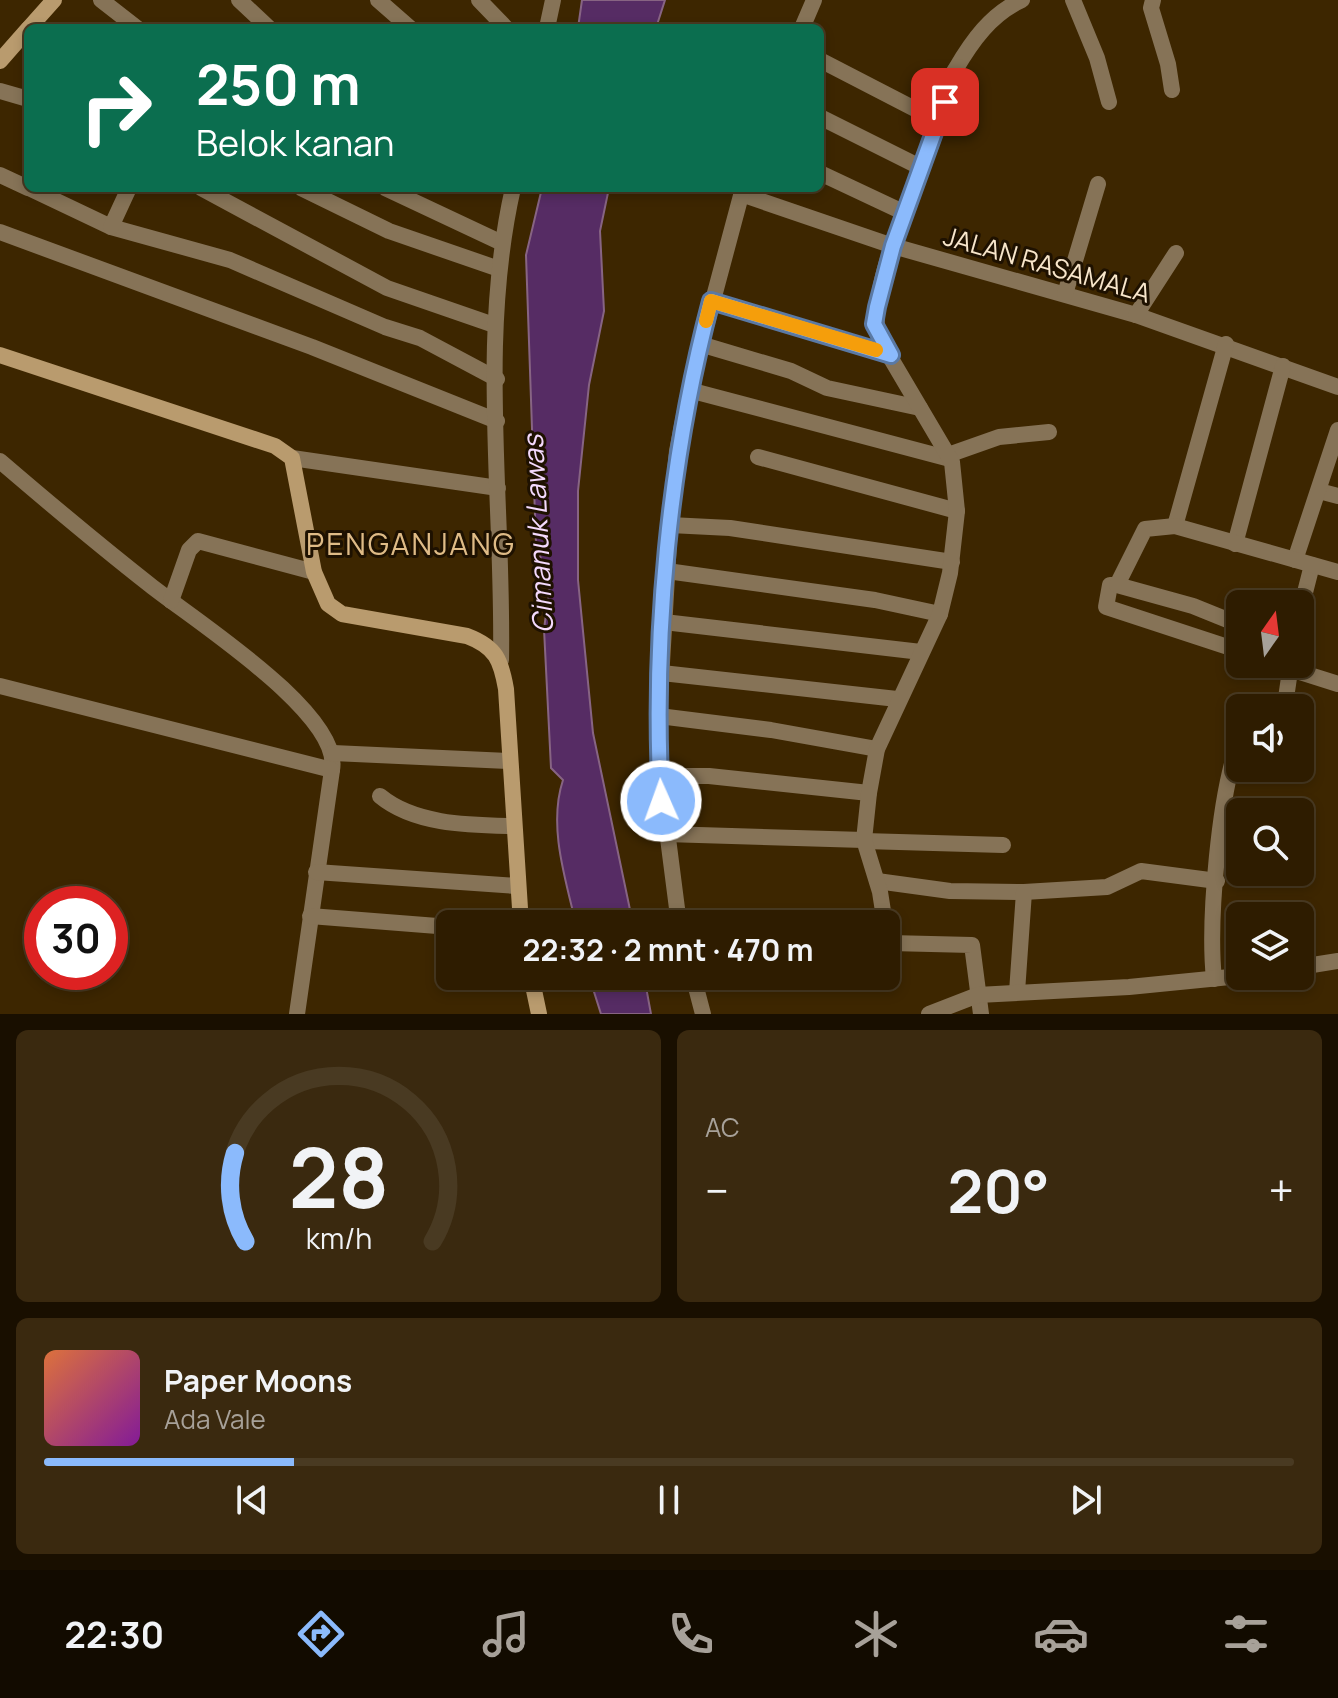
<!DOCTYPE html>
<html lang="id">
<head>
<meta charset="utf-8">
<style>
	:root { --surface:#2e1c00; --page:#3a290f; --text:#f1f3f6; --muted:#a7a199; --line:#493a22; --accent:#8bbafc }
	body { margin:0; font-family:Manrope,sans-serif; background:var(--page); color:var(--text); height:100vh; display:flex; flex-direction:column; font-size:30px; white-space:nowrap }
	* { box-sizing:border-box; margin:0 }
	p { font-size:26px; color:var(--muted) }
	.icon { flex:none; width:44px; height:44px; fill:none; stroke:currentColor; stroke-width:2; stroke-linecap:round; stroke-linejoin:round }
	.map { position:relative; height:1014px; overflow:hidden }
	.side { display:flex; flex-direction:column; gap:16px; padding:16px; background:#190f00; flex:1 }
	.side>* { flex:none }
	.guide { position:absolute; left:24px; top:24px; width:800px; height:168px; border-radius:12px; box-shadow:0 4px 12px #0003,0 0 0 2px var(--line); background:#0b6e4f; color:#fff; overflow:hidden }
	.needle { width:52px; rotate:14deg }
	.fabs { position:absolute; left:1226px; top:590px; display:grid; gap:16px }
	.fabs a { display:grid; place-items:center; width:88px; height:88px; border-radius:12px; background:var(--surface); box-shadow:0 4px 12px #0003,0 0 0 2px var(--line); font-size:40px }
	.speed { position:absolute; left:24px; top:886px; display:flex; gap:16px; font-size:40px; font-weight:700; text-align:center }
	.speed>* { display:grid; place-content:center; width:104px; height:104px; border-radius:50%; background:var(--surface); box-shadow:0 4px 12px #0003,0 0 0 2px var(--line); line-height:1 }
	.speed .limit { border:12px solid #d22; background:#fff; color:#111 }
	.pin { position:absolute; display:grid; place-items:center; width:68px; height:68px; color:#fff; margin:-34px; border-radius:16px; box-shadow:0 4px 12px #0006 }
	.me { position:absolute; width:88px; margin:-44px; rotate:358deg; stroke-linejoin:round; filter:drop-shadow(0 0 6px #0008) }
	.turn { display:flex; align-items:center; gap:28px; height:168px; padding:0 40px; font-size:36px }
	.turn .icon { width:104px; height:104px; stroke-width:2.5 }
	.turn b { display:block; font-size:56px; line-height:68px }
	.big { font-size:60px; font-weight:700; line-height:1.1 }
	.side .card { flex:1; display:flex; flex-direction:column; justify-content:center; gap:12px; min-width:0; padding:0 28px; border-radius:12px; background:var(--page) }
	.side .dial { align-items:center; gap:0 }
	.dial svg { height:208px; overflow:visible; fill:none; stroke:var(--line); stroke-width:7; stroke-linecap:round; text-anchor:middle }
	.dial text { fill:var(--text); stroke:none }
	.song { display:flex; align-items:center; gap:24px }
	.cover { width:96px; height:96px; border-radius:12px; background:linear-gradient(135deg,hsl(20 70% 55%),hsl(290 70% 35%)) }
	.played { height:8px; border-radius:4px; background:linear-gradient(90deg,var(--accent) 20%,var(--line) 20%) }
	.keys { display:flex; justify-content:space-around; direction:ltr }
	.heat { display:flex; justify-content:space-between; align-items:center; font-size:44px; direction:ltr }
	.side .tiles { flex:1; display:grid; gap:16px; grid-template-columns:1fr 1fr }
	.card:last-child { grid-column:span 2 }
	.trip { position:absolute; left:436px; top:910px; width:464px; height:80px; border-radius:12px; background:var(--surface); box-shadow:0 4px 12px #0003,0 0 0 2px var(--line); font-weight:700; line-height:80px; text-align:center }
	.dock { display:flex; height:128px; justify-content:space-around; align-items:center; background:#120b00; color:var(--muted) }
	.dock .icon { width:56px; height:56px }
	.dock .selected { color:var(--accent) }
	.dock b { font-size:36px; color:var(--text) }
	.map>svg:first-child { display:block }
	.water { fill:#562c64; stroke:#876483; stroke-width:2 }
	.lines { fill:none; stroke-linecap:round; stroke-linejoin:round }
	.street { stroke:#867357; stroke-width:16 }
	.secondary { stroke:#b99b6e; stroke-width:16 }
	.route-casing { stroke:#5a79a4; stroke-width:20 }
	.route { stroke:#8bbafc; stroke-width:14 }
	.slow { stroke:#f59e0b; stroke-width:14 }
	.labels { text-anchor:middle; stroke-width:6; stroke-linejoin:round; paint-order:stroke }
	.street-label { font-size:26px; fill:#f8e6cb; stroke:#1e1100 }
	.water-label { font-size:28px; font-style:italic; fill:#f4dafd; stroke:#1e1100 }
	.quarter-label { font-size:30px; letter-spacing:2px; fill:#dfbb86; stroke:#1e1100 }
</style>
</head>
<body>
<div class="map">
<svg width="1338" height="1014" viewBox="0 0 1338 1014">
	<rect width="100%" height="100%" fill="#3d2600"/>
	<!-- water -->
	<g class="water">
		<path d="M582 0H665L656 28H578Z"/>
		<path d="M542 188H609L600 231 604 311 589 385 578 491V580L593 733 633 924H576C565 878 548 825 563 780L551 768 544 629 550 585 536 544 526 255Z"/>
		<path d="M589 976H644L651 1014H601Z"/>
	</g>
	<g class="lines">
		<!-- street -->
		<g class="street">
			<path d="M101 0 137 28"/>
			<path d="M239 0 269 28"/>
			<path d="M378 0 410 28"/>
			<path d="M479 0 506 28"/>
			<path d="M1073 0 1097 58 1109 102"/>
			<path d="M1153 0 1151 8 1168 64 1172 90"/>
			<path d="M547 28 553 0"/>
			<path d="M802 28 814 0"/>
			<path d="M820 60 940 122"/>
			<path d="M0 91 28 99"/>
			<path d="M820 117 922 168"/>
			<path d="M820 173 905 213"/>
			<path d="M0 175 28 188"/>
			<path d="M29 188 111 227 230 260 385 327 420 338 497 379"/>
			<path d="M201 188 387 288 494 325"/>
			<path d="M301 188 389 231 499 269"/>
			<path d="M385 188 502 243"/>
			<path d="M741 194 893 246 1136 315 1338 387"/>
			<path d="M111 227 129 188"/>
			<path d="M0 232 312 347 497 421"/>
			<path d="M1065 294 1098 184"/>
			<path d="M711 301 891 355"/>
			<path d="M1136 315 1176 253"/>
			<path d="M700 344 791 371 827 388 920 408"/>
			<path d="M689 390 950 459"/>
			<path d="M948 455 999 437 1049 432"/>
			<path d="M758 457 957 511"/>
			<path d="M292 458 498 488"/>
			<path d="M0 461C49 503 99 545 150 585 191 618 343 714 332 770"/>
			<path d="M1319 491 1338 496"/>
			<path d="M670 525 730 528 952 562"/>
			<path d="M1175 526 1226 344"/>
			<path d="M1235 544 1283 366"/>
			<path d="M1295 560 1338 430"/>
			<path d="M667 571 875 600 940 614"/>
			<path d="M1117 585H1110L1106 607 1240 651"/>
			<path d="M171 601 189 550 198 541 314 572"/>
			<path d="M1300 612 1312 565"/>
			<path d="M664 622 921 652"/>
			<path d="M1240 625 1193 606 1117 585 1145 529 1175 526 1338 572"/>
			<path d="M501 660C504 503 478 342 513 188"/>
			<path d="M1275 664 1338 684"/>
			<path d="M662 673 897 699"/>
			<path d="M0 686 332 770 297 1014"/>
			<path d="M1275 708 1286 698 1291 664"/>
			<path d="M659 716 771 730 877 749"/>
			<path d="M333 753 508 761"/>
			<path d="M660 776H709L869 793"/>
			<path d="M380 796C415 825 470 825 513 826"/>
			<path d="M666 834 864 840"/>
			<path d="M864 841 1003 845"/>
			<path d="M316 872 517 886"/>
			<path d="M877 881 950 891 1024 892 1107 887 1141 871 1217 881"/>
			<path d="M310 916 450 927"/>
			<path d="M679 924 660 776V697L670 525 677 451 689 390 743 188"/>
			<path d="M885 924 880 892 864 840 869 793 877 749 940 614 950 573 957 511 952 462 880 340C862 292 923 173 939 123 945 106 945 85 955 70 972 41 991 14 1022 0"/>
			<path d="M886 929 890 943 972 945 981 1014"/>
			<path d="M1300 967 1338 961"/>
			<path d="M693 976 703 1014"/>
			<path d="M1214 979C1208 922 1219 791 1240 739"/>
			<path d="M1017 992 1024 892"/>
			<path d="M929 1014 978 995 1129 987 1240 976"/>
		</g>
		<!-- secondary -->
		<g class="secondary">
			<path d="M29 28 54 0"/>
			<path d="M0 61 28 29"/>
			<path d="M0 355 275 446 292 458 314 572 328 604 342 614 467 636C496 647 501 660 506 689L521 924"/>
			<path d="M531 976 539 1014"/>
		</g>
	</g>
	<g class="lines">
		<defs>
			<path id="route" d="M661 801C652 638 669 459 711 301L891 355 874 324 877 307 893 246 945 102"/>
		</defs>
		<!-- route casing -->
		<use href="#route" class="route-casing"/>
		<!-- route -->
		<use href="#route" class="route"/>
		<!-- slow -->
		<path class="slow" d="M706 321 711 301 876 350"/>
	</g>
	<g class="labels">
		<!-- street labels -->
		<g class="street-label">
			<text transform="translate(1047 265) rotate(16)" y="9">JALAN RASAMALA</text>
		</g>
		<!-- water labels -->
		<g class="water-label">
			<text transform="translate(538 534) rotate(-93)" y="10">Cimanuk Lawas</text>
		</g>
		<!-- quarter labels -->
		<g class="quarter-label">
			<text x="411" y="555">PENGANJANG</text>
		</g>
	</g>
</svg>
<div class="fabs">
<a><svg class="needle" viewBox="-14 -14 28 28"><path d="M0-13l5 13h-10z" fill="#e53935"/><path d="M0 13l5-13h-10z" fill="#a7a199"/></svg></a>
<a><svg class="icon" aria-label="sound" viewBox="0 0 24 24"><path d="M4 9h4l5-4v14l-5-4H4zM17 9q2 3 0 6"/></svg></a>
<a><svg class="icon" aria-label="search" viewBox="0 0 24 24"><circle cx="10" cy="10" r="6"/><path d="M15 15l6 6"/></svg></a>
<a><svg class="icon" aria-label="layers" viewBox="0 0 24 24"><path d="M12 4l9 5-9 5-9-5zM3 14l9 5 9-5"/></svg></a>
</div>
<div class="speed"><div class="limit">30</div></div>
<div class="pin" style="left:945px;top:102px;background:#d93025"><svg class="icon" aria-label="arrive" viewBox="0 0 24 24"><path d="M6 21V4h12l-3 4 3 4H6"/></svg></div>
<svg class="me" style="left:661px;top:801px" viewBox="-20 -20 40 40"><circle r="17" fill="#8bbafc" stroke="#fff" stroke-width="3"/><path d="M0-11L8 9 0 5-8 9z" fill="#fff"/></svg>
<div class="trip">22:32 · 2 mnt · 470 m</div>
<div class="guide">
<div class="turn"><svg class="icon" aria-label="right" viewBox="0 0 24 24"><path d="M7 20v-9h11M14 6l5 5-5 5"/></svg><div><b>250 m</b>Belok kanan</div></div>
</div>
</div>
<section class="side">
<div class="tiles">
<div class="card dial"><svg viewBox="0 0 100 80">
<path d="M14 69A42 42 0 1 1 86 69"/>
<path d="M14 69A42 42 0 0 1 10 35" stroke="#8bbafc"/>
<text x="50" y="56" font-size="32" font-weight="700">28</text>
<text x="50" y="72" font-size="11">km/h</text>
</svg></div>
<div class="card"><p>AC</p>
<div class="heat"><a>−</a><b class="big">20°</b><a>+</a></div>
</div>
<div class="card">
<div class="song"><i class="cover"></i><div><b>Paper Moons</b><p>Ada Vale</p></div></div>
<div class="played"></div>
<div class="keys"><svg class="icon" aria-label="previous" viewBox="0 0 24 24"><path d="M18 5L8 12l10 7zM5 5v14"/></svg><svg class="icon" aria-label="pause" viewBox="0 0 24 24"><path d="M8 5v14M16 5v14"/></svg><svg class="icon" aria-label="next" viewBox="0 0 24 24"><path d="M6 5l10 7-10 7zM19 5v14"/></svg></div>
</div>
</div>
</section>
<nav class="dock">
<b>22:30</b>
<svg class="icon selected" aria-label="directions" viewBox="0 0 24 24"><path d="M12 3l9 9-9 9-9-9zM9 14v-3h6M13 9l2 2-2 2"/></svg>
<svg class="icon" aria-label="music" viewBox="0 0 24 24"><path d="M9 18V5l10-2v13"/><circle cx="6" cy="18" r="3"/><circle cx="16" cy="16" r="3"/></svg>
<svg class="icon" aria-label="phone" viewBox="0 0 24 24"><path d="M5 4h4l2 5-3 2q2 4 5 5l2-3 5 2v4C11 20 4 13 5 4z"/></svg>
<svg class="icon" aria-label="climate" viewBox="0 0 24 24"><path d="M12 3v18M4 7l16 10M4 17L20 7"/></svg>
<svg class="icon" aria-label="car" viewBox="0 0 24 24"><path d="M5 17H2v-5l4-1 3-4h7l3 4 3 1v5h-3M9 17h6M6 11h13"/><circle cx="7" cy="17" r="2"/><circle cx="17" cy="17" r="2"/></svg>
<svg class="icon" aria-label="filters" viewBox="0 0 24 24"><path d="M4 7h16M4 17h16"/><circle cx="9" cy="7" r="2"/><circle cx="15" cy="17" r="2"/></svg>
</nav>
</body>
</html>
